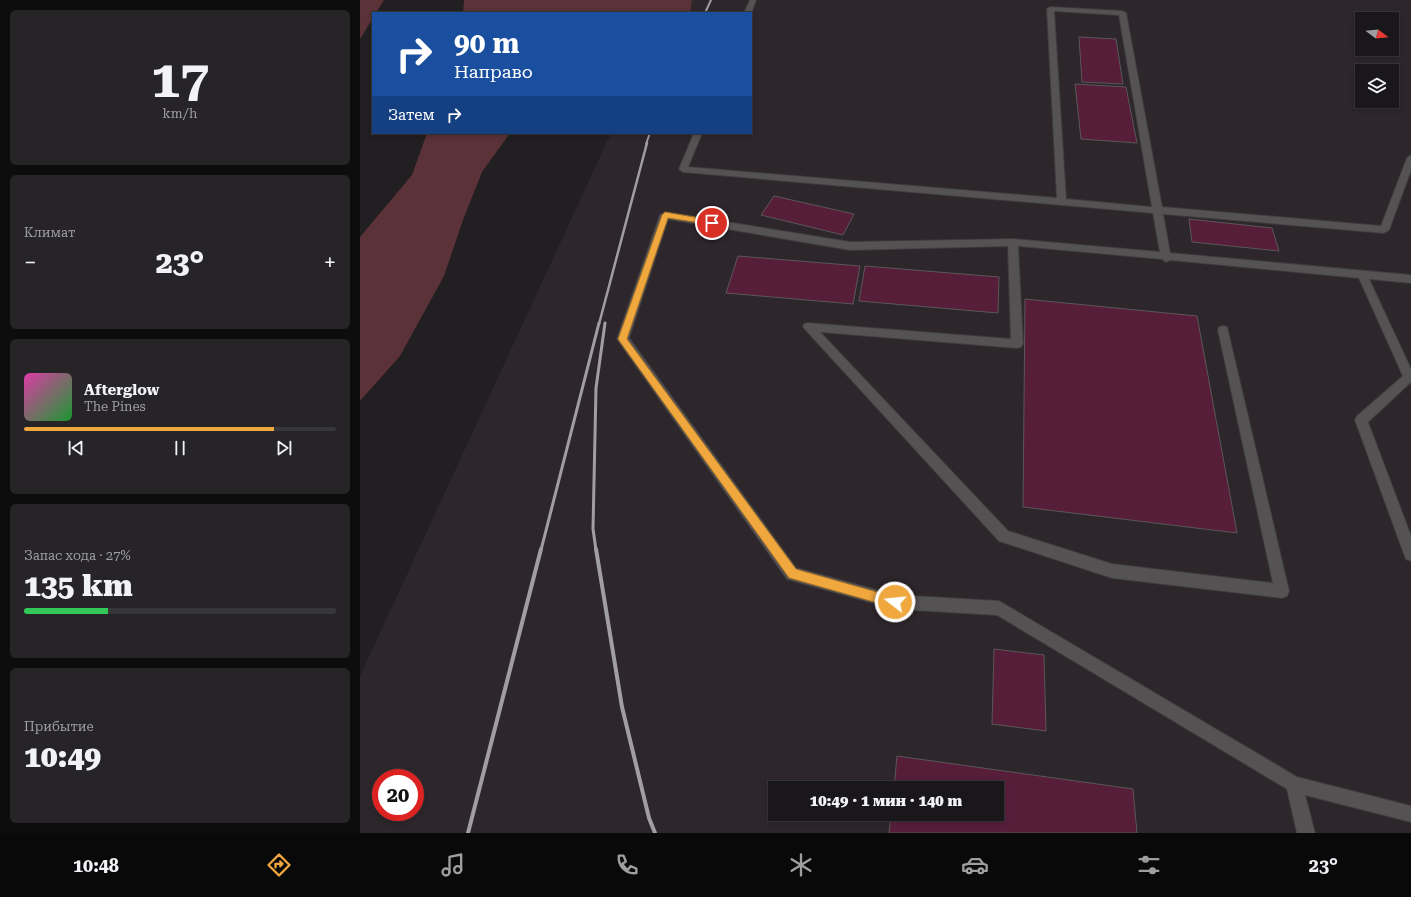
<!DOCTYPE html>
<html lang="ru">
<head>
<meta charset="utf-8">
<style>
	:root { --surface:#191719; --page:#262426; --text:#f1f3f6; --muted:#9f9fa2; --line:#373638; --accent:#efa73e }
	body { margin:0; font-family:"Roboto Serif",serif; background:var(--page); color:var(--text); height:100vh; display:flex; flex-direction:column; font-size:15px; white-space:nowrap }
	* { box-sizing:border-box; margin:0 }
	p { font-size:13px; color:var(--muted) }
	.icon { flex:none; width:22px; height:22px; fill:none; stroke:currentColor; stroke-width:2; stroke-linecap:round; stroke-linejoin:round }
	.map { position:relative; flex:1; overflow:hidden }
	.drawer { display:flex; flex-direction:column; gap:10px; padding:10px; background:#0e0d0e; width:360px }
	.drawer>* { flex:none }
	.top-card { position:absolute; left:12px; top:12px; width:380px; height:122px; border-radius:0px; box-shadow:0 2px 6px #0003,0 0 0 1px var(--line); background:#1a4fa0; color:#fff; overflow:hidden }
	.needle { width:26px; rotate:106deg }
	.buttons { position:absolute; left:995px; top:12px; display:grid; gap:8px }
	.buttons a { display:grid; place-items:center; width:44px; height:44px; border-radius:0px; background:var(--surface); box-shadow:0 2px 6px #0003,0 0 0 1px var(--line); font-size:20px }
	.speed { position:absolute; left:12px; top:769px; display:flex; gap:8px; font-size:20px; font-weight:700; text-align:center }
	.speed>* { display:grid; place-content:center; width:52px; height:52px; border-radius:50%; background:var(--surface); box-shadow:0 2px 6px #0003,0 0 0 1px var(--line); line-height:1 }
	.speed .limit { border:6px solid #d22; background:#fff; color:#111 }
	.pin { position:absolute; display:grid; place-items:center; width:34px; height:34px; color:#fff; margin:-17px; border:2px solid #fff; border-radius:50%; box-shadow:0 1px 4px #0007 }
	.me { position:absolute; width:44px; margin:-22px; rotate:286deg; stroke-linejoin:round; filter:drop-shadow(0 0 3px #0008) }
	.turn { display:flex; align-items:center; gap:14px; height:84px; padding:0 16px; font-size:18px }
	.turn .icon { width:52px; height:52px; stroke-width:2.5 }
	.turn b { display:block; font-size:28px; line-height:34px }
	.then { display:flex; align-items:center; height:38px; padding:0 16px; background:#0003; gap:8px; font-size:15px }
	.big { font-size:30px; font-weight:800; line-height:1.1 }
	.drawer .card { flex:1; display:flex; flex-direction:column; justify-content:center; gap:6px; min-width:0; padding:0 14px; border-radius:6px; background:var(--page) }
	.drawer .dial { align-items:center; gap:0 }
	.dial b { font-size:52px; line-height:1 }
	.song { display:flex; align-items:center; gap:12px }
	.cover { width:48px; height:48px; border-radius:6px; background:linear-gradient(135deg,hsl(320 70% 55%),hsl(130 70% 35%)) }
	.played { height:4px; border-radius:2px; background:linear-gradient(90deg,var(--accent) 80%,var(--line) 80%) }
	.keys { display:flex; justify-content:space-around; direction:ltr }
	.heat { display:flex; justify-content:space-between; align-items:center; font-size:22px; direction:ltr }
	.charge { height:6px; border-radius:3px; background:linear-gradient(90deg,#34c759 27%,var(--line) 0) }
	.trip { position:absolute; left:408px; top:781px; width:236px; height:40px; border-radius:0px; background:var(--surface); box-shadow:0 2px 6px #0003,0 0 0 1px var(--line); font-weight:800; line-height:40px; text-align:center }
	.tab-bar { display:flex; height:64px; justify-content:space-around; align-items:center; background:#0a090a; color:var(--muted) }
	.tab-bar .icon { width:28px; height:28px }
	.tab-bar .on { color:var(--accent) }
	.tab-bar b { font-size:18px; color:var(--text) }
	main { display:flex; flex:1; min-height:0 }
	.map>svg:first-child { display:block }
	.built { fill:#2d262b; fill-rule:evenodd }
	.green { fill:#5a3237 }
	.building { fill:#571e3a; stroke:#5b5759 }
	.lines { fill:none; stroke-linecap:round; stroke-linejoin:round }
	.minor-casing { stroke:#3e3c3d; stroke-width:2 }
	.minor { fill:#555254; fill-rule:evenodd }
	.rail-far3 { stroke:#a09ea0; stroke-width:2 }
	.rail-far2 { stroke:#a09ea0; stroke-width:2.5 }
	.rail-far1 { stroke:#a09ea0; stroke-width:3 }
	.rail { stroke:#a09ea0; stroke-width:4 }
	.route { fill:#efa73e; stroke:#9b6d28 }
</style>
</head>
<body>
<main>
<section class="drawer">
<div class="card dial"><b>17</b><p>km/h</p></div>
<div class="card"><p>Климат</p>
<div class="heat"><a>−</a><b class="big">23°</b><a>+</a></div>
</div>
<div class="card">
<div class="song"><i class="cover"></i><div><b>Afterglow</b><p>The Pines</p></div></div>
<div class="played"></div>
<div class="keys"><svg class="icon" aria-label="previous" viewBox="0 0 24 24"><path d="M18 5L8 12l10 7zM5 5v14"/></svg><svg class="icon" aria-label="pause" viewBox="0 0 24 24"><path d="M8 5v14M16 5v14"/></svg><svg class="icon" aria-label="next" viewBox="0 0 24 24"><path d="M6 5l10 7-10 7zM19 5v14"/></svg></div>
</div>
<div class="card"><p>Запас хода · 27%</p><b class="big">135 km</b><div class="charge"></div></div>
<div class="card"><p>Прибытие</p><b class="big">10:49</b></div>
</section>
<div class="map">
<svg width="1051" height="833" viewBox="0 0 1051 833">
	<rect width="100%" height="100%" fill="#211f21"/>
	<!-- built -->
	<path class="built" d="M313 0H1051V833H0V676L251 133H391V13H307ZM1002 19H1032V49H1002ZM1002 71H1032V101H1002ZM21 778H55V812H21ZM415 788H637V814H415Z"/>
	<!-- green -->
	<g class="green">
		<path d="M0 0H24L16 13H13V18L0 39Z"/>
		<path d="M104 0H332L330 13H103Z"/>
		<path d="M67 133H150L122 172 103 220 84 276 40 356 0 401V237L52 175Z"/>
	</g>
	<!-- building -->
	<g class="building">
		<path d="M719 37 756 39 763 84 722 82Z"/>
		<path d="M715 84 766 87 777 143 721 139Z"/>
		<path d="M414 196 494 214 483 235 401 215Z"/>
		<path d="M829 219 912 228 919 251 832 242Z"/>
		<path d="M378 256 500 266 493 304 366 293Z"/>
		<path d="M505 266 639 277 638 313 499 301Z"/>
		<path d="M665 299 837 316 877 533 663 507Z"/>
		<path d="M634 649 684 655 686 731 632 724Z"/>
		<path d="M537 756 773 789 777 833H529L531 814H637V788H534Z"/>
	</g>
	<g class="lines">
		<defs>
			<g id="minor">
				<path d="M390 0H396L391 14 384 13Z"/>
				<path d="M690 7 762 11 766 13 802 207 1021 226 1047 158 1051 155V170L1029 230 1024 233 803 214 810 253 1051 275V283L1009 279 1051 369V382L1008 422 1051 536V561L1046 559 1044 554 995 420 997 416 1043 376 999 278 810 260 806 262 802 259 658 246 663 344 661 347 657 348 460 332 648 531 752 564 913 583 858 330 859 327 863 326 867 327 929 591 927 596 922 598 752 578 639 541 443 327 444 324 448 323 651 339 648 246 490 250 308 219 269 338 436 568 535 595 639 601 937 777 1051 806V822L945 795 955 833H937L927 789 637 615 535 609 427 579 257 339 300 215 305 212 490 242 653 239 800 252 793 213 323 172 319 169 334 133H342L328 167 697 198 687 9ZM694 11 759 15 792 207 706 199Z"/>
			</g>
		</defs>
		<!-- minor casing -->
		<use href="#minor" class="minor-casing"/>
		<!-- minor -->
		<use href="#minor" class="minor"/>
		<!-- rail-far3 -->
		<g class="rail-far3">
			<path d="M345 13 351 0"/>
			<path d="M286 144 290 133"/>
		</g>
		<!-- rail-far2 -->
		<path class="rail-far2" d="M239 324 287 143"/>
		<!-- rail-far1 -->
		<g class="rail-far1">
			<path d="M181 550 239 323"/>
			<path d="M236 550 233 529 236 388 245 323"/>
		</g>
		<!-- rail -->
		<g class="rail">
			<path d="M236 549 262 707 289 818 295 833"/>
			<path d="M108 833 181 549"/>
		</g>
	</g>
	<!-- route -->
	<path class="route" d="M305 212 352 220 355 223 352 225 308 218 267 339 436 569 535 597 539 598 541 602 539 606 535 608 429 578 260 342 258 339 302 215Z"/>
</svg>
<div class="buttons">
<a><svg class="needle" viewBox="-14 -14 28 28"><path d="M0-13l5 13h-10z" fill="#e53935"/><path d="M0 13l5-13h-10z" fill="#9f9fa2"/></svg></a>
<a><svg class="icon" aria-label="layers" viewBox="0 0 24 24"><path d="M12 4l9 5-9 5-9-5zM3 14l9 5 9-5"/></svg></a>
</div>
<div class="speed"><div class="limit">20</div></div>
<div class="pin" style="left:352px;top:223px;background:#d93025"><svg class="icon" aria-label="arrive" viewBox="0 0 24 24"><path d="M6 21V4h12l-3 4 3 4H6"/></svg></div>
<svg class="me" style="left:535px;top:602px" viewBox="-20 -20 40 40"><circle r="17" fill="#efa73e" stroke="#fff" stroke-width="3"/><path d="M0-11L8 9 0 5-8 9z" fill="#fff"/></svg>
<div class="trip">10:49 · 1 мин · 140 m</div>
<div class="top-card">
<div class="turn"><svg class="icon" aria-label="right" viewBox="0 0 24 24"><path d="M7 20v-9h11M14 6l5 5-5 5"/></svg><div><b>90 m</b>Направо</div></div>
<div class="then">Затем<svg class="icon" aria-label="right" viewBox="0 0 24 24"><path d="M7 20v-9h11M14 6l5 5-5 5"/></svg></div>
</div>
</div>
</main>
<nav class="tab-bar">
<b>10:48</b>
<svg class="icon on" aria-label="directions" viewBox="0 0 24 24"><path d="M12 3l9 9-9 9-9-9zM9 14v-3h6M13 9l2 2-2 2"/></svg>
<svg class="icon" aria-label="music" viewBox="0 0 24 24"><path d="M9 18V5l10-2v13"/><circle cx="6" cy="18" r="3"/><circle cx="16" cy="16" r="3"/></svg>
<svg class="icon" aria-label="phone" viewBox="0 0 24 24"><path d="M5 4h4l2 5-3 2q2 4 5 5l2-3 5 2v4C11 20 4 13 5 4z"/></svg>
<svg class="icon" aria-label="climate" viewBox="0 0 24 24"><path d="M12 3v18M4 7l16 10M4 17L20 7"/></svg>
<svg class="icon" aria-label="car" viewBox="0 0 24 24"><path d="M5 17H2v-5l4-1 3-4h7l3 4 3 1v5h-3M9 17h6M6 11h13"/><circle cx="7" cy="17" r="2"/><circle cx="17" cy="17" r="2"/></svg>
<svg class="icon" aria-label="filters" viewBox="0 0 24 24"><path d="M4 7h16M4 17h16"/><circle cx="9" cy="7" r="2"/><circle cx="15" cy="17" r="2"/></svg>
<b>23°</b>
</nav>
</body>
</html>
